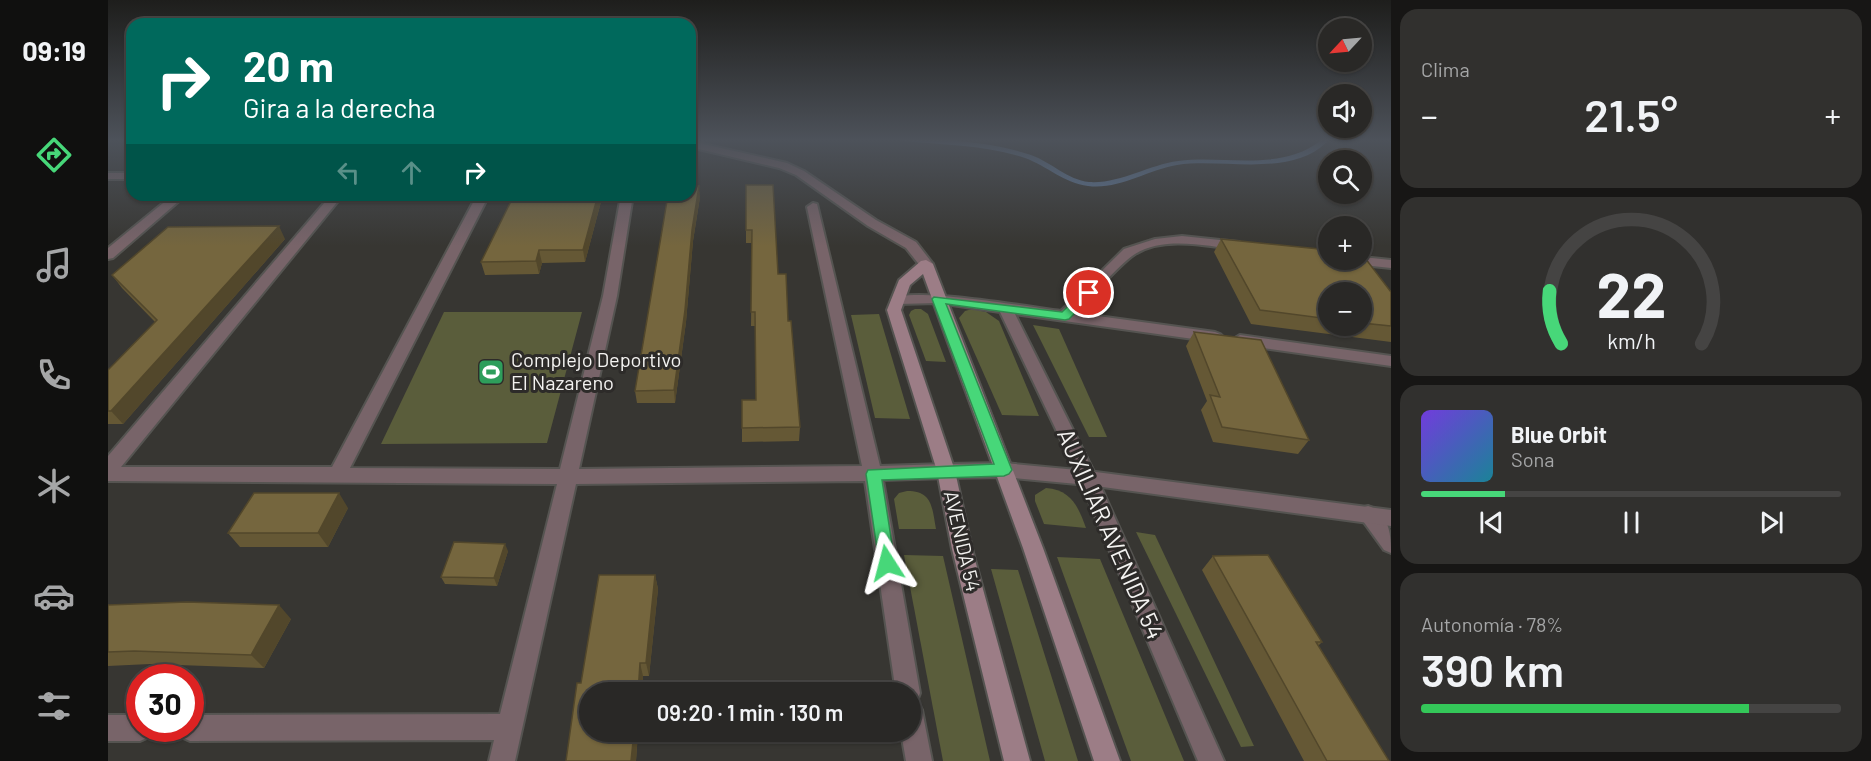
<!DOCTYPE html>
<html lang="es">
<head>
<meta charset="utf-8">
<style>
	:root { --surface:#292826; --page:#31302e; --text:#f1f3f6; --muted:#a5a6a7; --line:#454443; --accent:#47d779 }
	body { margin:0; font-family:Barlow,sans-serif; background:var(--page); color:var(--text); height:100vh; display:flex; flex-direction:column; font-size:22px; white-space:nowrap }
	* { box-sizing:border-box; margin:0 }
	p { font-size:20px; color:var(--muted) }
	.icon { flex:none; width:33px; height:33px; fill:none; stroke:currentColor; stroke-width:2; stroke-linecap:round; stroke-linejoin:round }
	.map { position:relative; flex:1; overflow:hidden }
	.side { display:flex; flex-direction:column; gap:9px; padding:9px; background:#171615; width:480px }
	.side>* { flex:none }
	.hud { position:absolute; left:18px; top:18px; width:570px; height:183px; border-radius:18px; box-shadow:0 2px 4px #0004,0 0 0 2px var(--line); background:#00695c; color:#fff; overflow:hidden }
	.needle { width:39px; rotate:244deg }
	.tools { position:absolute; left:1210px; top:18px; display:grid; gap:12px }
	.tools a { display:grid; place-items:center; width:54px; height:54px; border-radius:50%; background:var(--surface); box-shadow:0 2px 4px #0004,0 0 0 2px var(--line); font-size:30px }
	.speed { position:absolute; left:18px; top:664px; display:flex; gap:12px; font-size:30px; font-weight:700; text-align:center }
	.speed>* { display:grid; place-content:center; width:78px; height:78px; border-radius:50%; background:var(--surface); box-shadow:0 2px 4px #0004,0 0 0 2px var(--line); line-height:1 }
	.speed .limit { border:9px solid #d22; background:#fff; color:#111 }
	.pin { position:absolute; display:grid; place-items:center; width:51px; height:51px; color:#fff; margin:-26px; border:3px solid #fff; border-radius:50%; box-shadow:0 2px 6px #0007 }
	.me { position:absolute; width:66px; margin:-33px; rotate:351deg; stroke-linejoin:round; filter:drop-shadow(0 0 4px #0008) }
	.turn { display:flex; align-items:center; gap:21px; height:126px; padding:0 18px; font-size:27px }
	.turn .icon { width:78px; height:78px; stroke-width:2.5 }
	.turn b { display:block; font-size:42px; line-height:51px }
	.lanes { display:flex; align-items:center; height:57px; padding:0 18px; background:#0003; justify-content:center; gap:30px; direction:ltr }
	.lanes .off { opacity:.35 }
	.big { font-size:45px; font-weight:600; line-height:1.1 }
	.side .widget { flex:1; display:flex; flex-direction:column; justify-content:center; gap:9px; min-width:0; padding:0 21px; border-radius:18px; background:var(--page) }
	.side .dial { align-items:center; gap:0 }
	.dial svg { height:156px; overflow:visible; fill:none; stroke:var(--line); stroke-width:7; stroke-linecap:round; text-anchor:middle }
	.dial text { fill:var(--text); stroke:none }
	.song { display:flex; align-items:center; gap:18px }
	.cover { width:72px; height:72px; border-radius:9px; background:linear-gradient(135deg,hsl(260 70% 55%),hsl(190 70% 35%)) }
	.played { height:6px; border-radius:3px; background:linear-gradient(90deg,var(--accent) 20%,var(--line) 20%) }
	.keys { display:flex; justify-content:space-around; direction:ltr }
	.heat { display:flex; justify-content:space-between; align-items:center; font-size:33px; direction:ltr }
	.charge { height:9px; border-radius:4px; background:linear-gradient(90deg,#34c759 78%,var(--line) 0) }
	.trip { position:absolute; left:471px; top:682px; width:342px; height:60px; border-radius:30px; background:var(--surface); box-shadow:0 2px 4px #0004,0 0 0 2px var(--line); font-weight:600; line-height:60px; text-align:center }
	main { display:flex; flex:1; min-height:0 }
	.tab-bar { display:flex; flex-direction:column; width:108px; justify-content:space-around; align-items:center; background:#10100f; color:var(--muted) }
	.tab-bar .icon { width:42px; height:42px }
	.tab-bar .current { color:var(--accent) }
	.tab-bar b { font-size:27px; color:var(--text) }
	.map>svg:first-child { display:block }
	.green { fill:#5a5d3b }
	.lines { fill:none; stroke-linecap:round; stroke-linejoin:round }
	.stream { fill:#5e7899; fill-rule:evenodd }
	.minor-casing { stroke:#555451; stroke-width:4 }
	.tertiary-casing { stroke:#555451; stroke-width:4 }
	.secondary-casing { stroke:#555451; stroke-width:4 }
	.minor { fill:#786469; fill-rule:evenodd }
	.tertiary { fill:#786469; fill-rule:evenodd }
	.secondary { fill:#9c7d86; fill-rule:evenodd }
	.wall { fill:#655835; fill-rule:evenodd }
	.shaded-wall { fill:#52472b }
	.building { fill:#75663e; stroke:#52472b; stroke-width:1.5 }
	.route { fill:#47d779; stroke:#2e8c4f; stroke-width:1.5 }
	.labels { text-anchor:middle; stroke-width:6; stroke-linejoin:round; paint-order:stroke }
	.poi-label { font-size:20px; fill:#f4f3f1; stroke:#2d2b29; text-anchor:start }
	.street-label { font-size:20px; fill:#f4f3f1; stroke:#2d2b29 }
	.near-street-label { font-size:24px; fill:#f4f3f1; stroke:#2d2b29 }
</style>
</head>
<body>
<main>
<nav class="tab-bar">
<b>09:19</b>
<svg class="icon current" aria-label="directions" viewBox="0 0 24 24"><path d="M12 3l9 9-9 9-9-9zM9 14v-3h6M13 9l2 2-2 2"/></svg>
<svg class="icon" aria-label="music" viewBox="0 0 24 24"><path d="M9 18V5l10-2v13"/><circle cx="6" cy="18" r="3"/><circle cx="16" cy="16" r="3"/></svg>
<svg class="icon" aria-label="phone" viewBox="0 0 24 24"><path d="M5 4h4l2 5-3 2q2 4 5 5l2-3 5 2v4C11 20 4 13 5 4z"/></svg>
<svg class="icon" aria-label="climate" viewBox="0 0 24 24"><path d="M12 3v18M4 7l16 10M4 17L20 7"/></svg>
<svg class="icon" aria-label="car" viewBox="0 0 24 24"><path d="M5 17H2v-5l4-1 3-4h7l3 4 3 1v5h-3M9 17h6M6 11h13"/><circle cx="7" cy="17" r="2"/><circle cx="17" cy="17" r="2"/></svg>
<svg class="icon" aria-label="filters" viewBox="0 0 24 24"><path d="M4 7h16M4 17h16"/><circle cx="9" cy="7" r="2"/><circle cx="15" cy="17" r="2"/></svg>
</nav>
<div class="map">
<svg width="1283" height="761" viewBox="0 0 1283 761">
	<rect width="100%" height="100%" fill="#373632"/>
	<!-- green -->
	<g class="green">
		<path d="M807 309H813L820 314 838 362 818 361 801 315 803 311Z"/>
		<path d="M864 309 878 312 891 321 931 416 894 415 851 318 857 311Z"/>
		<path d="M336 312H474L439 443 273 444Z"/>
		<path d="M771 314 802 419 767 418 743 315Z"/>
		<path d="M925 325 951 329 999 437H981Z"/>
		<path d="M938 488C963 490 970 506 978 528L936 524 927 501V495Z"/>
		<path d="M799 491C825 491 824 508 828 529H791L786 499 791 493Z"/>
		<path d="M1028 532 1047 535 1146 746 1133 747Z"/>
		<path d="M796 555 835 556 882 761H835Z"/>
		<path d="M949 557 992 559 1076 761H1023Z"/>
		<path d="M883 569 910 570 970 761H937Z"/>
	</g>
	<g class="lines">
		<!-- stream -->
		<path class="stream" d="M792 139C835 139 882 141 923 155 943 162 960 180 981 182 1012 184 1040 165 1070 161 1117 155 1172 172 1212 141V139H1218L1219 142C1182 178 1116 158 1069 165 1039 170 1011 190 980 186 956 183 939 166 917 158 879 145 835 145 795 141Z"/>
		<defs>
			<g id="minor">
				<rect x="0" y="173" width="24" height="6"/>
				<path d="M65 195H78L5 258 0 259V248Z"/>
				<path d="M223 195H235L13 467H224L369 195H381L242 468 452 469 495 296 513 195H525L509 296 471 469 754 466 699 207 705 203 709 204 772 466 838 464 845 466 847 471 845 476 838 478 775 480 812 693 809 701 814 710 824 761H798L793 732H802V693H788L757 481 468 484 407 761H381L386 740 82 741 73 737 70 729H82V715L392 714 449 484 0 481V456Z"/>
				<path d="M1074 236 1131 242 1138 246 1131 250C1099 246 1056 236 1027 254 1010 265 983 298 968 313L1107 332 1112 334 1115 337 1112 340 1107 342 907 314 989 478 1116 761H1090L971 478 892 312 830 303 790 304 783 300C797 285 927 308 953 311L1016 249 1047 239Z"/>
				<path d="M1254 257 1283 260V268L1245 264 1238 260H1254Z"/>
				<path d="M1132 335 1283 356V366L1127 344 1124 340Z"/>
				<path d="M1260 506C1281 513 1283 534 1283 553L1276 550 1250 514 1253 508Z"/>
				<path d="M0 715H32V729H44L41 737 32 741H0Z"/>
			</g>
			<g id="tertiary">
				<path d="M582 141 679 163 696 171 768 220 808 242 825 264 823 267H813L798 248 760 226 688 175 671 168 582 147Z"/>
				<path d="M896 463 980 471 1283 510V526L980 485 896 477 838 478 831 476 829 471 831 466 838 464Z"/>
			</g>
			<path id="secondary" d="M818 260 825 264 935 548 1012 761H986L915 548 815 274 802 285 793 310 847 471 864 549 922 761H896L844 549 829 471 779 310 791 280 813 261Z"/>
		</defs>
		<!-- minor casing -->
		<use href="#minor" class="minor-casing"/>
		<!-- tertiary casing -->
		<use href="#tertiary" class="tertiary-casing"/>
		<!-- secondary casing -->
		<use href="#secondary" class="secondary-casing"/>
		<!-- minor -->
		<use href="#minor" class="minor"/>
		<!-- tertiary -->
		<use href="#tertiary" class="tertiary"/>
		<!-- secondary -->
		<use href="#secondary" class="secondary"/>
	</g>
	<!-- wall -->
	<g class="wall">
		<path d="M638 185 670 274 680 321 692 427 691 441 634 442V400H648L647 326H643L644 243H638Z"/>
		<path d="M592 197 585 241 578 322 567 403H529L527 391Z"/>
		<path d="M494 198 477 262 434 263 431 274 377 275 373 262Z"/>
		<path d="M177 239 15 424H0V370L47 322 14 288 4 275Z"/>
		<path d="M1113 239 1283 292V342L1143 324 1106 252ZM1221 292H1254V326H1221Z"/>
		<path d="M1086 332 1201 440 1190 454 1105 442 1093 410 1099 401 1078 346Z"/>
		<path d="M240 508 220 547H132L120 533Z"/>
		<path d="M400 551 389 586 337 584 333 577Z"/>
		<path d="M1105 556 1214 642 1210 646 1281 761H1196L1094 570Z"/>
		<path d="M491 575H547L550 589 541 676H535L534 693H482V732H530L528 761H458L469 683H473Z"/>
		<path d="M0 605 183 619 156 668 42 664 0 666Z"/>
	</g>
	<!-- shaded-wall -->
	<g class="shaded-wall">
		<path d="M591 186 592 197 585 241 578 322 567 403 566 390 584 230Z"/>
		<path d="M490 195H494V198L477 262 475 250Z"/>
		<path d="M171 226 177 239 15 424 3 411Z"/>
		<path d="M431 250 434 263 431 274 428 261Z"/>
		<path d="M231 493 240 508 220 547 210 533Z"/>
		<path d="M397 544 400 551 389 586 386 578Z"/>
		<path d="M547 575 550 589 541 676 538 663Z"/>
		<path d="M171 605 183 619 156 668 143 655Z"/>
		<path d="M532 663 535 676 534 693H530Z"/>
		<path d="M526 732H530L528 761H523Z"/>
	</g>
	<!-- building -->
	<g class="building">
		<path d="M582 185 591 186 584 230 577 310 566 390 527 391 560 195H582Z"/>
		<path d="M638 185H665L670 274H678L680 321H683L692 427 634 428V400H648L647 312H643L644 230H638Z"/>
		<path d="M406 195H490L475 250H431L428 261 373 262Z"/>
		<path d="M171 226 3 411H0V370L49 320 4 275 60 227Z"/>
		<path d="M1113 239 1221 250V260H1254V254L1283 292V326L1254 323V292H1221V319L1152 310Z"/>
		<path d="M1086 332 1153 340 1201 440 1114 427 1102 395 1112 397Z"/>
		<path d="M146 493H231L210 533H120Z"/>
		<path d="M346 542 397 544 386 578 333 577Z"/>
		<path d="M1160 555 1214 642H1208L1281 761H1219L1105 556Z"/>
		<path d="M491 575H547L538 663H532L530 693H482V732H526L523 761H458L469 683H473Z"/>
		<path d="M79 602 171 605 143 655 26 651 0 652V605Z"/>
	</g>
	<!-- sky -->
	<linearGradient id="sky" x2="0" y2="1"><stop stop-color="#1e1e1c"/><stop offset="0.57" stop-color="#4d525a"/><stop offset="1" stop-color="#4d525a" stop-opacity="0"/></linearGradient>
	<rect width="1283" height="246" fill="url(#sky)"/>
	<!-- route -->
	<path class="route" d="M981 289 985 290V295L961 319 957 320 838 304 904 470 901 474 896 476 774 480 787 563 785 569 779 571 772 569 758 474 760 470 886 464 824 299 826 297 954 312 977 290Z"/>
	<!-- icons -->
	<defs>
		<symbol id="stadium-square" viewBox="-11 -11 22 22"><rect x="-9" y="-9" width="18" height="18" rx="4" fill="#2e9e5b" stroke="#2d2b29"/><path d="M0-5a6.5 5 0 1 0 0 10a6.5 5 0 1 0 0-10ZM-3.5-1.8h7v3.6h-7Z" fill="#fff"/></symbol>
	</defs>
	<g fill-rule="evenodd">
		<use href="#stadium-square" x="368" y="357" width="30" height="30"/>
	</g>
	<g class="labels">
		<!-- poi labels -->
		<g class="poi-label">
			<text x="403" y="367">Complejo Deportivo<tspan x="403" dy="23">El Nazareno</tspan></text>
		</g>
		<!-- street labels -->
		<g class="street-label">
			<text transform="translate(854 541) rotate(77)" y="7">AVENIDA 54</text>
		</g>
		<!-- near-street labels -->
		<g class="near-street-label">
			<text transform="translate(1002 534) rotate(66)" y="8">AUXILIAR AVENIDA 54</text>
		</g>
	</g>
</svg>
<div class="tools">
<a><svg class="needle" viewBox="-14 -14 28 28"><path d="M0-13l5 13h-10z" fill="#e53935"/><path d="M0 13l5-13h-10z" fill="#a5a6a7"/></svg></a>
<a><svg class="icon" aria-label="sound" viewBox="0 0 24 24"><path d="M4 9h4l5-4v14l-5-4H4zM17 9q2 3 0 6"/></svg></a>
<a><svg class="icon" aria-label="search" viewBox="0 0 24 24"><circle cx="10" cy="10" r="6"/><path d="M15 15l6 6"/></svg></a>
<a>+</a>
<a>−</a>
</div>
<div class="speed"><div class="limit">30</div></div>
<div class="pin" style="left:981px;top:293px;background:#d93025"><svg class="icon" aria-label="arrive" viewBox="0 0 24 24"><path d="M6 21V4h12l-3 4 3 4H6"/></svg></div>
<svg class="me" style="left:779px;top:563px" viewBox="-20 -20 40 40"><path d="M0-17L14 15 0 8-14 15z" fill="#47d779" stroke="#fff" stroke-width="4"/></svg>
<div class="trip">09:20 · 1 min · 130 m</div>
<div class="hud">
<div class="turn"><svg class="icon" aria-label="right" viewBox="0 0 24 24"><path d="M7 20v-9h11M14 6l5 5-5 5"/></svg><div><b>20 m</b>Gira a la derecha</div></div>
<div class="lanes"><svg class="icon off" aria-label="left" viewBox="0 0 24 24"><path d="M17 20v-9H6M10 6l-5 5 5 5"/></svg><svg class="icon off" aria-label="ahead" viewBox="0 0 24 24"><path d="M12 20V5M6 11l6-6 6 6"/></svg><svg class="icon" aria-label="right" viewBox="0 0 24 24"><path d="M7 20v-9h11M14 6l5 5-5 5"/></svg></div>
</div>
</div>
<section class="side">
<div class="widget"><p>Clima</p>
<div class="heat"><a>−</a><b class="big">21.5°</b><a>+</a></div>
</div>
<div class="widget dial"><svg viewBox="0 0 100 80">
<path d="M14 69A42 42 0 1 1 86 69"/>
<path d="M14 69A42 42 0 0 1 8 42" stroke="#47d779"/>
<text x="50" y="56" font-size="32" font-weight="700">22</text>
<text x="50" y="72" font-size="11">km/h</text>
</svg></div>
<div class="widget">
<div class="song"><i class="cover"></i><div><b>Blue Orbit</b><p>Sona</p></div></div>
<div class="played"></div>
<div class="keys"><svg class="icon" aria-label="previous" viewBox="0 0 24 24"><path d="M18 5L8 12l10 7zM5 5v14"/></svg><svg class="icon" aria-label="pause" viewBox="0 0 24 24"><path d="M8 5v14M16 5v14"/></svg><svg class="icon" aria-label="next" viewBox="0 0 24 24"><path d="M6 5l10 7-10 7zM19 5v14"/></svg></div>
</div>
<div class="widget"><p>Autonomía · 78%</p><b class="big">390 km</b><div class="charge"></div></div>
</section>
</main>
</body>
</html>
